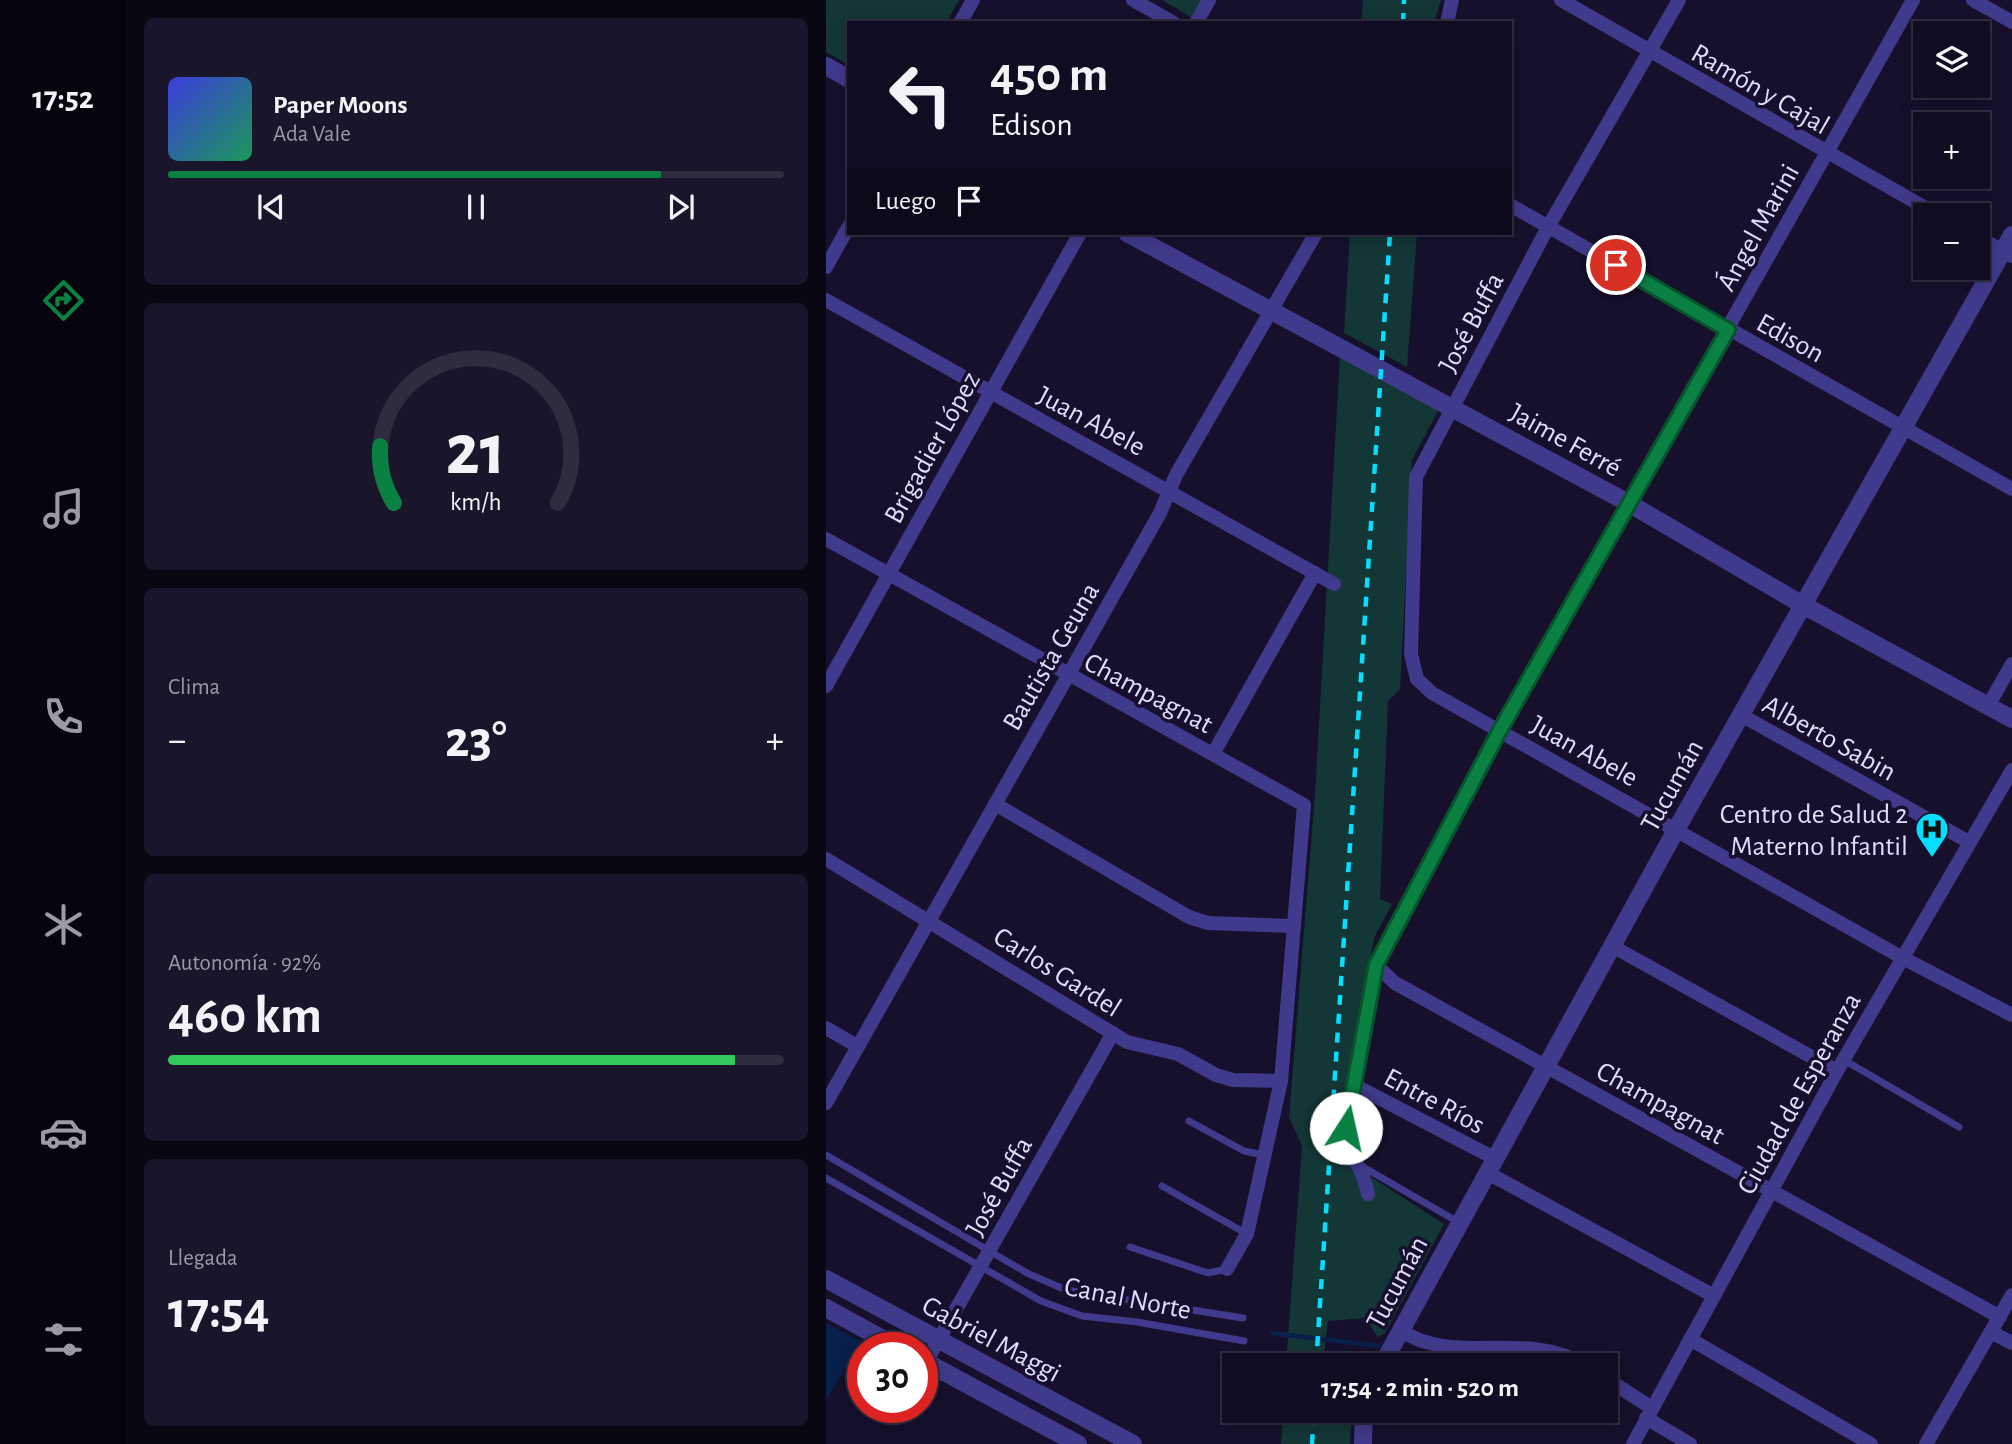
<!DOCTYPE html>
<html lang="es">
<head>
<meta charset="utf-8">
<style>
	:root { --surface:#100c21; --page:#19152a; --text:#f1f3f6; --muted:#9c9ba5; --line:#302c3f; --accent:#0b8043 }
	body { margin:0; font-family:"Alegreya Sans",sans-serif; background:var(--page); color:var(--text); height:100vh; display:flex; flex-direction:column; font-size:26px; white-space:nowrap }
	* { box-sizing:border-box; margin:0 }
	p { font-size:23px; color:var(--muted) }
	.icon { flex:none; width:38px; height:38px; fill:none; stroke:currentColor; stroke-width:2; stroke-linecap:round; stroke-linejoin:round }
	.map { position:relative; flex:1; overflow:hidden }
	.sheet { display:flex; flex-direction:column; gap:18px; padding:18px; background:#090712; width:700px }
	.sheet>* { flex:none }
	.top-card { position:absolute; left:21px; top:21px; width:665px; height:214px; border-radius:0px; box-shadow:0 4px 18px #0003,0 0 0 2px var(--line); background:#100c21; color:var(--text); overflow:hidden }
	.tools { position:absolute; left:1087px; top:21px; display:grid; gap:14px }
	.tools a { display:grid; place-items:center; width:77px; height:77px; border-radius:0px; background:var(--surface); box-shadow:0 4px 18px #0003,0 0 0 2px var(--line); font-size:35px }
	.speed { position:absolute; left:21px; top:1332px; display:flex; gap:14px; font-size:35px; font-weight:700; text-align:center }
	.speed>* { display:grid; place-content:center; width:91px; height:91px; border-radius:50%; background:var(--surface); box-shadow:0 4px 18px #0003,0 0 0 2px var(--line); line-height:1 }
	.speed .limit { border:10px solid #d22; background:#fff; color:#111 }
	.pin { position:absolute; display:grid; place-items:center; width:60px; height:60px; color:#fff; margin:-30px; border:4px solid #fff; border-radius:50%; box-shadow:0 2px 7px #0007 }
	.me { position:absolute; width:77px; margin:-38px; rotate:10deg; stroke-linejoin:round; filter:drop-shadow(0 0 5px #0008) }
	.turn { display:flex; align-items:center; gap:24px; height:147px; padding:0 28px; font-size:32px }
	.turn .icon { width:91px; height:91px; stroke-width:2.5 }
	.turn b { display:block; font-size:49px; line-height:60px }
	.then { display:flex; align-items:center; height:66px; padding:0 28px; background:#0003; gap:14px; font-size:26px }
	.big { font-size:52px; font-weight:600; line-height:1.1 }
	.sheet .card { flex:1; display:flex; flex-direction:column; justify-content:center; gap:10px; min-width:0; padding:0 24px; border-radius:10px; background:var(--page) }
	.sheet .dial { align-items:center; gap:0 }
	.dial svg { height:182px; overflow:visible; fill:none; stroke:var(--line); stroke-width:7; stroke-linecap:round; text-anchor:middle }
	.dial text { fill:var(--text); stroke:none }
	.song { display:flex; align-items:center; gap:21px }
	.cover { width:84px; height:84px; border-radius:10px; background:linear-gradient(135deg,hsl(240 70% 55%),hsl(150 70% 35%)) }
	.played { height:7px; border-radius:4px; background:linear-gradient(90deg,var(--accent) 80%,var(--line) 80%) }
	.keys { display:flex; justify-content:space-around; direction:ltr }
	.heat { display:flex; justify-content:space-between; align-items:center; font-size:38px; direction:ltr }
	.charge { height:10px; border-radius:5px; background:linear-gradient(90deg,#34c759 92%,var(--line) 0) }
	.trip { position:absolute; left:396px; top:1353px; width:396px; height:70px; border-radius:0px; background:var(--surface); box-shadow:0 4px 18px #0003,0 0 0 2px var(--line); font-weight:600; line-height:70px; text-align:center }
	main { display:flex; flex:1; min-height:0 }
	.tab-bar { display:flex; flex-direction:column; width:126px; justify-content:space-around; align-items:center; background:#06050d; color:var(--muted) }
	.tab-bar .icon { width:49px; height:49px }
	.tab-bar .active { color:var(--accent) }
	.tab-bar b { font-size:32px; color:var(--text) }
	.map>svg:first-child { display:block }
	.green { fill:#133636 }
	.water { fill:#091f4c }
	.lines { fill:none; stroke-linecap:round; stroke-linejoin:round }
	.stream { stroke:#091f4c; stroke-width:4.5 }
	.service { stroke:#403a8c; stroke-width:7 }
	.minor { stroke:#403a8c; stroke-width:14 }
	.tertiary { stroke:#403a8c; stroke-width:18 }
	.rail { stroke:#07deff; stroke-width:4.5; stroke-dasharray:10 9; stroke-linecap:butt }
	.route-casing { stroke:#07532c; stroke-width:18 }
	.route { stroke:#0b8043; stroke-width:12 }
	.labels { text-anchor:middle; stroke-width:7; stroke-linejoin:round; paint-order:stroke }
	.street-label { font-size:28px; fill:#e0dbff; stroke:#16102c }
	.poi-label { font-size:28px; fill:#e0dbff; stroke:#16102c; text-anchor:end }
</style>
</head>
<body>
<main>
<nav class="tab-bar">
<b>17:52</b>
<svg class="icon active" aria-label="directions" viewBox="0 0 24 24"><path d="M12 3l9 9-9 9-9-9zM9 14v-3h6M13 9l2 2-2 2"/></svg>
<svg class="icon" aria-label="music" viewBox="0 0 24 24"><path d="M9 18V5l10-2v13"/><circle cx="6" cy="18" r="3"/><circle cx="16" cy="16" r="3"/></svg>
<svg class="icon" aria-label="phone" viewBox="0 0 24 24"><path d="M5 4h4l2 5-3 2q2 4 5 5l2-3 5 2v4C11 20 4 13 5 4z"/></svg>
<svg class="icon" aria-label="climate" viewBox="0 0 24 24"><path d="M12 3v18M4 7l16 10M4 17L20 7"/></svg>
<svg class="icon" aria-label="car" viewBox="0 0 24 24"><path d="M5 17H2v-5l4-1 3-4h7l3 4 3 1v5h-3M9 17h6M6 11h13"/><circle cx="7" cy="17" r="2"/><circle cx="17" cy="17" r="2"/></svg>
<svg class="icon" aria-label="filters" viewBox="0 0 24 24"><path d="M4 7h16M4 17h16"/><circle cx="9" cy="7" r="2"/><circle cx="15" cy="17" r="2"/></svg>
</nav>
<section class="sheet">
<div class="card">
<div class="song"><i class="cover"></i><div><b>Paper Moons</b><p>Ada Vale</p></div></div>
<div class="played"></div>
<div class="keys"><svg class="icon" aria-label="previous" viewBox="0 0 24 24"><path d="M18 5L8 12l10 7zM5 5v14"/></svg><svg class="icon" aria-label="pause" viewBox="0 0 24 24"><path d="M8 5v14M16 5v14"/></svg><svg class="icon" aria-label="next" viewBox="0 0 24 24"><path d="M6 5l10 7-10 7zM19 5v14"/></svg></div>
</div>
<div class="card dial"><svg viewBox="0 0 100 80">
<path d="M14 69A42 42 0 1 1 86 69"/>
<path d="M14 69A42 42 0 0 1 8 44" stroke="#0b8043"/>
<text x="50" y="56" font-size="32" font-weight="700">21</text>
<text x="50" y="72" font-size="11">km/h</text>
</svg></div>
<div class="card"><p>Clima</p>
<div class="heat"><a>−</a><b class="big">23°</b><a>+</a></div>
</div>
<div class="card"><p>Autonomía · 92%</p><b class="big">460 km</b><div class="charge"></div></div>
<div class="card"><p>Llegada</p><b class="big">17:54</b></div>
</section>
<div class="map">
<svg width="1186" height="1444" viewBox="0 0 1186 1444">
	<rect width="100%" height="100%" fill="#16102c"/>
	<!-- green -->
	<g class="green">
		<path d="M0 0H133L120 23H23V65L0 52Z"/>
		<path d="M336 0H379L368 19Z"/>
		<path d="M537 0H615L608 23H535Z"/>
		<path d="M524 233H591L581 367 518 333Z"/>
		<path d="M514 356 614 407 586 460 574 689 562 701 554 899 566 904 548 938 511 1155 618 1224 559 1333 552 1337 539 1318 502 1321 497 1362 533 1365H460L476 1146 463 1117 489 794Z"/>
		<path d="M457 1411H526L524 1444H455Z"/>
	</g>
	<!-- water -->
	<path class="water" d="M0 1323 35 1341 0 1401Z"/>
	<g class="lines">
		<!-- stream -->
		<path class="stream" d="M446 1333 552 1346"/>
		<!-- service -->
		<g class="service">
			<path d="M1018 1060 1133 1127"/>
			<path d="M363 1121 418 1151 438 1155"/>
			<path d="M0 1155 201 1273 240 1290 417 1318"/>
			<path d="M532 1164 632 1222"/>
			<path d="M0 1178 215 1301 256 1316 311 1322 418 1341"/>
			<path d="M336 1186 421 1234"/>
			<path d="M304 1247 382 1273 401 1269"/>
		</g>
		<!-- minor -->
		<g class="minor">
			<path d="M307 0 348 23"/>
			<path d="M735 0 1112 215"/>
			<path d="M853 0 722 227 590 477 585 654 591 679 606 693 1075 957 1186 1015"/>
			<path d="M1147 0 1186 22"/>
			<path d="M134 23 147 0"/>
			<path d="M370 23 383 0"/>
			<path d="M621 23 626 0"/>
			<path d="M684 205 1186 489"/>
			<path d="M1152 237 1186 256"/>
			<path d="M0 267 23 226"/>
			<path d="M0 300 508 584"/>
			<path d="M0 539 478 805 455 1081 421 1234 401 1269"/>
			<path d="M0 686 254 233"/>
			<path d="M1162 706 1186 664"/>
			<path d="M915 715 1143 842"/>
			<path d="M387 754 489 573"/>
			<path d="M169 804 363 917 382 923 468 926"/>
			<path d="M0 859 301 1042 352 1054 390 1075 407 1080 455 1081"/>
			<path d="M786 946 1011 1071"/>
			<path d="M550 965 569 983 1174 1317"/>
			<path d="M0 1028 31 1046"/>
			<path d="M528 1085 668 1158"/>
			<path d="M0 1103 334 513 350 475 490 233"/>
			<path d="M660 1172 888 1296"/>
			<path d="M542 1194C537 1175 534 1161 516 1150L550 965 674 731 1087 0"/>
			<path d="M574 1330C628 1367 702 1329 758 1365"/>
			<path d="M1165 1332 1186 1343"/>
			<path d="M864 1339 1045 1444"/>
			<path d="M100 1362 287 1033"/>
			<path d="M779 1378 826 1408"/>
			<path d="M820 1418 864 1444"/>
			<path d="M807 1444 1011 1071 1186 770"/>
			<path d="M1100 1444 1186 1295"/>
		</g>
		<!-- tertiary -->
		<g class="tertiary">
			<path d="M0 66 23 79"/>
			<path d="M301 233 804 504 977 605 1186 719"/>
			<path d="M0 1279 307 1444"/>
			<path d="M0 1308 73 1348"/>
			<path d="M96 1360 252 1444"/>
			<path d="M556 1365 851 828 1186 235"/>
			<path d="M537 1444 538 1410"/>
		</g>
		<!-- rail -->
		<g class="rail">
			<path d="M577 23 578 0"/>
			<path d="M490 1365 564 233"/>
			<path d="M486 1444 488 1410"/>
		</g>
	</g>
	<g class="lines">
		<defs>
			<path id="route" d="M520 1128 550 965 674 730 902 330 790 265"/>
		</defs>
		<!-- route casing -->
		<use href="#route" class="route-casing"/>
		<!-- route -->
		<use href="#route" class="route"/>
	</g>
	<!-- icons -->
	<defs>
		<symbol id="hospital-pin" viewBox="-11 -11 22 30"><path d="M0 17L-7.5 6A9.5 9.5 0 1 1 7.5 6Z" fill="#07deff" stroke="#16102c"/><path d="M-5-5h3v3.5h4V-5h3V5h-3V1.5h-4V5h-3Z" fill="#111"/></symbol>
	</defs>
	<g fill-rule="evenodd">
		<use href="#hospital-pin" x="1087" y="810" width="38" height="52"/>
	</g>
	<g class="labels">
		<!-- street labels -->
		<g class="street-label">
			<text transform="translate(935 88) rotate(30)" y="10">Ramón y Cajal</text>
			<text transform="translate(931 227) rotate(-61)" y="10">Ángel Marini</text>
			<text transform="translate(644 322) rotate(-62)" y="10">José Buffa</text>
			<text transform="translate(965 337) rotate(29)" y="10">Edison</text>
			<text transform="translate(266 420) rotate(28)" y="10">Juan Abele</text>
			<text transform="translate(740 439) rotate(29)" y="10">Jaime Ferré</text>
			<text transform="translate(105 447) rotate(-61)" y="10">Brigadier López</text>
			<text transform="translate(224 656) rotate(-60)" y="10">Bautista Geuna</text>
			<text transform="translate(323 692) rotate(28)" y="10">Champagnat</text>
			<text transform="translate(1004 737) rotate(29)" y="10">Alberto Sabin</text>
			<text transform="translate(759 750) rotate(29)" y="10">Juan Abele</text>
			<text transform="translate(845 785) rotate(-61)" y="10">Tucumán</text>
			<text transform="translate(232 971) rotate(32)" y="10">Carlos Gardel</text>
			<text transform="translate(972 1093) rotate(-61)" y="10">Ciudad de Esperanza</text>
			<text transform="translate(609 1100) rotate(28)" y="10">Entre Ríos</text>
			<text transform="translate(835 1102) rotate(29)" y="10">Champagnat</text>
			<text transform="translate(172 1186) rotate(-61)" y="10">José Buffa</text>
			<text transform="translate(570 1282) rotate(-62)" y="10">Tucumán</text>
			<text transform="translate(302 1297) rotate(11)" y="10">Canal Norte</text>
			<text transform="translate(166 1338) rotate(28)" y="10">Gabriel Maggi</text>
		</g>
		<!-- poi labels -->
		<g class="poi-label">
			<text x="1082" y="823">Centro de Salud 2<tspan x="1082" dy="32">Materno Infantil</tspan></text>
		</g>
	</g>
</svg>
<div class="tools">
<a><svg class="icon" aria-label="layers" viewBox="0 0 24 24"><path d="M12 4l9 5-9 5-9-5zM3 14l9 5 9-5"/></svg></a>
<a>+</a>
<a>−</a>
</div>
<div class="speed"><div class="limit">30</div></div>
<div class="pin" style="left:790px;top:265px;background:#d93025"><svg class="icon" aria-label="arrive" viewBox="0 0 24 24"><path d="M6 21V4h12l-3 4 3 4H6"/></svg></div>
<svg class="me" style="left:520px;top:1128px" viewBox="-20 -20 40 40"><circle r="19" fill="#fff"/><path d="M0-13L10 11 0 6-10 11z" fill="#0b8043"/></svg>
<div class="trip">17:54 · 2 min · 520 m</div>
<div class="top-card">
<div class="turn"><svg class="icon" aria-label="left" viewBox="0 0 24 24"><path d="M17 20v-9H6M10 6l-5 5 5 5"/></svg><div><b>450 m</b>Edison</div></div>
<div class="then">Luego<svg class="icon" aria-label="arrive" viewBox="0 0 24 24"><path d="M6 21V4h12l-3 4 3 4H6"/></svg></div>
</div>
</div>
</main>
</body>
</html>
